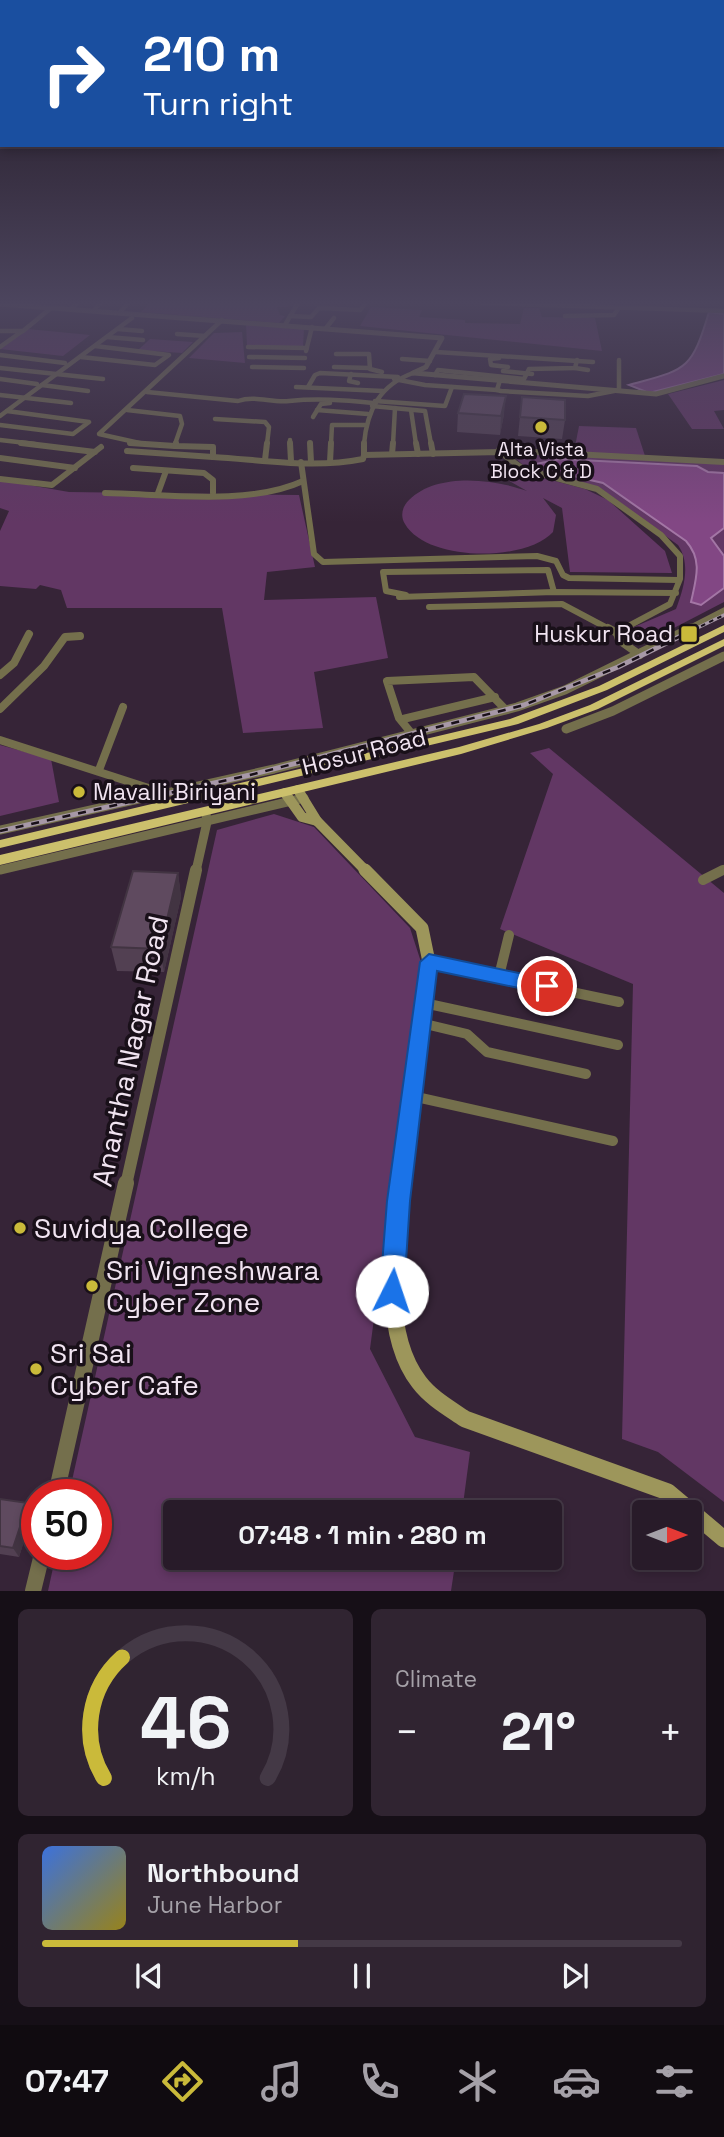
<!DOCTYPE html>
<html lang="en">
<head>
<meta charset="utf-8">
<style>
	:root { --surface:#281b29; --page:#302431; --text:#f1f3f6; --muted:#a5a1a8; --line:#443946; --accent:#caba3a }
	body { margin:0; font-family:"Space Grotesk",sans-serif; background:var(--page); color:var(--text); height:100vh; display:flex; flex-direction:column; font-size:26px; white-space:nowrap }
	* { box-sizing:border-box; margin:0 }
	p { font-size:23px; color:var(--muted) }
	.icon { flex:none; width:38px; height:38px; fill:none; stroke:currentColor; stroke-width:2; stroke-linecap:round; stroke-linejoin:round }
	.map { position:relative; height:1591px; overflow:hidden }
	.side { display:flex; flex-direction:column; gap:18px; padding:18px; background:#160f17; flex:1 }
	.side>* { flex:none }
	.guide { position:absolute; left:0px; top:0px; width:724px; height:147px; box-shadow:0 4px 10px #0003,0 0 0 2px var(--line); background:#1a4fa0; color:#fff; overflow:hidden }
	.needle { width:46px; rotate:90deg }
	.controls { position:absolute; left:632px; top:1500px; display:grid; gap:14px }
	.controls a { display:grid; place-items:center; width:70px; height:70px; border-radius:7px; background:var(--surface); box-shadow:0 4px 10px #0003,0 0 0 2px var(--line); font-size:35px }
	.speed { position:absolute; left:21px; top:1479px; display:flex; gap:14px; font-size:35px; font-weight:700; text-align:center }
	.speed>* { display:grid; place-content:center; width:91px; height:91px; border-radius:50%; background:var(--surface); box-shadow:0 4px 10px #0003,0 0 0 2px var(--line); line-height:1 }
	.speed .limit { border:10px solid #d22; background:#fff; color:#111 }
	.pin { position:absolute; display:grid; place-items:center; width:60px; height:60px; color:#fff; margin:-30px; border:4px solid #fff; border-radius:50%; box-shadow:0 2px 7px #0007 }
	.me { position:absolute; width:77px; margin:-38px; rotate:4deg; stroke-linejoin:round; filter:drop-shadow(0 0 5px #0008) }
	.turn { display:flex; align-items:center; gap:24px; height:147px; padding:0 28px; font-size:32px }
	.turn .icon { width:91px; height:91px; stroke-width:2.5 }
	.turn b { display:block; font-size:49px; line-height:60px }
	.big { font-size:52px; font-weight:600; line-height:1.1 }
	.side .tile { flex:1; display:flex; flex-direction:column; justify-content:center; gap:10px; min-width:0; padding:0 24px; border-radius:10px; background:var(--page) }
	.side .dial { align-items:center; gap:0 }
	.dial svg { height:182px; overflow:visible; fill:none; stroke:var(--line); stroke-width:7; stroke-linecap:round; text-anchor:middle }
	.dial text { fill:var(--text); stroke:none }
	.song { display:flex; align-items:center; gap:21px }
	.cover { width:84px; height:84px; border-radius:10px; background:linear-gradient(135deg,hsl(220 70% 55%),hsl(50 70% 35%)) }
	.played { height:7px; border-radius:4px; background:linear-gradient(90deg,var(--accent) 40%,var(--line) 40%) }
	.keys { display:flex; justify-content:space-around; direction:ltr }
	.heat { display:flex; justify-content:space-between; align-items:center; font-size:38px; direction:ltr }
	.side .tiles { flex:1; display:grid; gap:18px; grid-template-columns:1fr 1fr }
	.tile:last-child { grid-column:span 2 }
	.trip { position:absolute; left:163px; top:1500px; width:399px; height:70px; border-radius:7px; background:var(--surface); box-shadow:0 4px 10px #0003,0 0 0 2px var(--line); font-weight:600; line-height:70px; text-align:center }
	.menu { display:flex; height:112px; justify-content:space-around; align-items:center; background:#100b10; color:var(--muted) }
	.menu .icon { width:49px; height:49px }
	.menu .active { color:var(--accent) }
	.menu b { font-size:32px; color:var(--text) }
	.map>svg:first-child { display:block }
	.green { fill:#623764 }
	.water { fill:#824784; stroke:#a376a5; stroke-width:2 }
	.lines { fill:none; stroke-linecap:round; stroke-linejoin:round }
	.minor-far3 { stroke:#746f4c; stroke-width:4.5 }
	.minor-far2 { stroke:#746f4c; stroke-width:6 }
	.minor-far1 { stroke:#746f4c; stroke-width:8 }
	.minor { stroke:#746f4c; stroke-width:10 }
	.tertiary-far4 { stroke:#746f4c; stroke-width:5 }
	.tertiary-far3 { stroke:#746f4c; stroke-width:7 }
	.tertiary-far2 { stroke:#746f4c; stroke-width:9 }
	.tertiary-far1 { stroke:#746f4c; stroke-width:12 }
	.tertiary { stroke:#746f4c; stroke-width:16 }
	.secondary-far2 { stroke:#9d965b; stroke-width:10 }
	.secondary-far1 { stroke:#9d965b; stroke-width:13 }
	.secondary { stroke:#9d965b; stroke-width:17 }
	.trunk { fill:#ccc06c; fill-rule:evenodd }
	.rail-far1-casing { stroke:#a798a7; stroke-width:3.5 }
	.rail-casing { stroke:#a798a7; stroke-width:5 }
	.rail-far1 { stroke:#191019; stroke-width:2; stroke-dasharray:4.5; stroke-linecap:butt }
	.rail { stroke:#191019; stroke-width:2.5; stroke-dasharray:8; stroke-linecap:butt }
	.wall { fill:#524052 }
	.shaded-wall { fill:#423442 }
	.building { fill:#5f4a5f; stroke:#423442; stroke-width:2 }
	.route { fill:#1a73e8; stroke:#114b97; stroke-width:2 }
	.poi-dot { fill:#caba3a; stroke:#191019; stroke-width:2.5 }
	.labels { text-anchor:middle; stroke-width:7; stroke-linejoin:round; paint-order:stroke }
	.far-poi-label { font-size:19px; fill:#f1e4f1; stroke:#191019 }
	.poi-label { font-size:23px; fill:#f1e4f1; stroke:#191019; text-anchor:end }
	.street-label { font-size:23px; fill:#f1e4f1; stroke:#191019 }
	.near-street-label { font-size:28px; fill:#f1e4f1; stroke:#191019 }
	.near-poi-label { font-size:28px; fill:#f1e4f1; stroke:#191019; text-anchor:start }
</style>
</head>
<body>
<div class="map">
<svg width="724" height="1591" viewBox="0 0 724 1591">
	<rect width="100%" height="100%" fill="#362437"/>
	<!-- green -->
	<g class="green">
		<path d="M152 301H292L288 307H277L280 315 285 316 279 323 141 312Z"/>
		<path d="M371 307 422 310 419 317 465 320V323L520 324 524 308H539L542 317 595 318 602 351 360 326Z"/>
		<path d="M246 323 304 328 303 347 247 346Z"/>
		<path d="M28 329 90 335 63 356 0 349Z"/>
		<path d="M242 332 245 363 189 358 214 333Z"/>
		<path d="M150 339 193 342 182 353 138 350Z"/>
		<path d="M724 380V410L714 411 724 429H692L668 394Z"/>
		<path d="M579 426 636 428 645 456 574 452Z"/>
		<path d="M509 452 724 463V602L645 643 627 630 676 609C684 588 691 564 678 545L600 488 524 466Z"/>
		<path d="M517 471 585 489 608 500 665 551 672 573 570 572 562 508 543 498 556 515 553 532C526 562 427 562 405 524 400 516 402 507 409 500 437 472 494 479 527 491L497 474Z"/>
		<path d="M0 480 69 492 299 495 315 567 267 572 264 600 376 597 388 658 314 672 323 728 243 733 222 608H67L61 590 40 585 36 589 0 586V531L9 511 0 508Z"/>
		<path d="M0 745 51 759 59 802 0 816Z"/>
		<path d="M549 748 724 893V1502L658 1452 622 1439 633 984 500 929 553 774 530 753Z"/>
		<path d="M274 814 314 827 410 928 421 962 370 1349 415 1437 470 1452 462 1512H175V1558H456L451 1591H48L56 1554H96V1494H69L217 830Z"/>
	</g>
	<!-- water -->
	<g class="water">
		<path d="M709 312 724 314V374L649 393 629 385C686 369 691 372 709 312Z"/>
		<path d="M560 459 697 466 708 472 724 473V528L711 538 724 556V588L701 605 691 602C696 579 703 560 686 541L603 483 543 469 536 464Z"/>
	</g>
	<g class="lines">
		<!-- minor-far3 -->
		<g class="minor-far3">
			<path d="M482 303 724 311"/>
			<path d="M71 309 79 301"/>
			<path d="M93 311 102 301"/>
			<path d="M120 312 130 301"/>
			<path d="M290 316 311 317 319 308 360 310 367 301"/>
			<path d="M565 316 614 315 618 309"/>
			<path d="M285 325 299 301"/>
			<path d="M326 328 334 318"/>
			<path d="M118 329 142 331"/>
			<path d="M0 331H23L51 308"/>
			<path d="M177 334 205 336"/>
			<path d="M107 337 143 340"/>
			<path d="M0 347 21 332"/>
			<path d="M248 347 307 348"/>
			<path d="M306 351 312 327"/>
			<path d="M436 352 593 362"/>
			<path d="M336 354H369L370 369 382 372"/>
			<path d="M0 355 65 363"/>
			<path d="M81 357 155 365 169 355 95 346"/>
			<path d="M249 357 305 358"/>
			<path d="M499 358 490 359 491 365 508 367"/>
			<path d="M402 359 430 361"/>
			<path d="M252 367 304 368"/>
			<path d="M334 367 369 368"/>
			<path d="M0 368 103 379"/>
			<path d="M575 368 588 370"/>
			<path d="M503 371 532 374"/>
			<path d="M351 374 349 381 358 383"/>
			<path d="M435 375 438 370 524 379 529 369 575 368 577 360"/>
			<path d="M0 379 37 384"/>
			<path d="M394 379 425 385 497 390"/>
			<path d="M500 380 497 390 501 391 588 396 619 390V360"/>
			<path d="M42 385 88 391"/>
			<path d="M296 387 383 391"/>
			<path d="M308 387 315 375 320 373 398 377"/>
			<path d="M147 392 238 401C255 395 271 403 289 401 318 398 343 400 373 403"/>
			<path d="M0 395 71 403"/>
			<path d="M375 401 445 406 452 387"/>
			<path d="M372 406 425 411 431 444"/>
			<path d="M127 410 180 416 182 424 175 444"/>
			<path d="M317 410 368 414"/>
			<path d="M411 410 416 444"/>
			<path d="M0 416 132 318"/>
			<path d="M313 417 321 404 330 403"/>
			<path d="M215 419 265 422 269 427 267 444"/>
			<path d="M0 425 73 434 89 422 7 411"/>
			<path d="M0 440 35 444"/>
			<path d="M290 440V444"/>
			<path d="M144 444 99 434 222 320"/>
			<path d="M331 444 332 425H365"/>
			<path d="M364 444C367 410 380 385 413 373"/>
			<path d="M393 444 395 408"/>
		</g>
		<!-- minor-far2 -->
		<g class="minor-far2">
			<path d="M21 443 95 452"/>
			<path d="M130 443 175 446"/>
			<path d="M176 443 175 446 213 447V457C263 460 313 469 363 459L364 455"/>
			<path d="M290 443 291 461"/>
			<path d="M310 443 311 462"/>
			<path d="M416 443 418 454"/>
			<path d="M431 443 433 454"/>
			<path d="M499 450 724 462"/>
			<path d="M127 451 213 457"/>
			<path d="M392 454 393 443"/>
			<path d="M364 455 500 452 523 469 597 489 661 535 680 556V579L670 604 621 630"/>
			<path d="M364 455V443"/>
			<path d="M0 458 75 468"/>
			<path d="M265 460 267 443"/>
			<path d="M301 462 314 554 323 562 537 556 556 561 563 575 569 578 678 580"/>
			<path d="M330 462 331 443"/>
			<path d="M133 468 204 473 213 480V493"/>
			<path d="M0 479 52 485 101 447"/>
			<path d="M105 493C164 494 249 506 303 481"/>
			<path d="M158 493 166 471"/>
			<path d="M406 595 386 591 383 572 548 570 554 592"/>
			<path d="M399 597 554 592 676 593"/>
			<path d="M429 607 562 604 611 630"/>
		</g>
		<!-- minor-far1 -->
		<g class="minor-far1">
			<path d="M608 628 617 633"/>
			<path d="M623 628 617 633 619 640 640 655"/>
			<path d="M0 675 14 663 29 634"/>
			<path d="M0 709 44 666 65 637 80 636"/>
			<path d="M403 719 495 697"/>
			<path d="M412 734 399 718 387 681 474 677 506 710"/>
			<path d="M0 740 164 793"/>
			<path d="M99 770 123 707"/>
			<path d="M720 871 724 869"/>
		</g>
		<!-- minor -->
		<g class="minor">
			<path d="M703 880 723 870"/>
			<path d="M429 962 619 1002"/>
			<path d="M499 976 509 935"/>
			<path d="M424 1003 618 1045"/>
			<path d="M421 1023 467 1034 487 1052 586 1074"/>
			<path d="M412 1096 613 1141"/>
		</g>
		<!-- tertiary-far4 -->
		<g class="tertiary-far4">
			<path d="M0 304 442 338 426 367 413 373"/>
			<path d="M414 373 656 394 724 376"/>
		</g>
		<!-- tertiary-far3 -->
		<path class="tertiary-far3" d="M687 630 724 611"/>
		<!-- tertiary-far2 -->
		<g class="tertiary-far2">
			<path d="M566 729 613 711 724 656"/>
			<path d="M0 830 274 769 517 707 565 690 691 628"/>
			<path d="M0 870 304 798"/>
			<path d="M196 871 207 822 206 813"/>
		</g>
		<!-- tertiary-far1 -->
		<path class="tertiary-far1" d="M126 1185 196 870"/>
		<!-- tertiary -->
		<g class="tertiary">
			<path d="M56 1494 126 1183"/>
			<path d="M33 1591 42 1554"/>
		</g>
		<!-- secondary-far2 -->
		<g class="secondary-far2">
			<path d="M298 790 317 821 366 871"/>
			<path d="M285 793 302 817 317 821"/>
		</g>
		<!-- secondary-far1 -->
		<path class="secondary-far1" d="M365 870 422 928 429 962 401 1185"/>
		<!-- secondary -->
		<path class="secondary" d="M401 1183C394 1242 380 1332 419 1382 431 1398 449 1408 465 1419L668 1492 724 1539"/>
		<!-- trunk -->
		<g class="trunk">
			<path d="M724 625V632L607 690 518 724 0 848V840L510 719 599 686Z"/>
			<path d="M724 639V646L598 709 547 728 461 754 0 865V855L459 747 539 724 590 705Z"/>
		</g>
		<defs>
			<path id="rail-far1" d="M693 630 724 615"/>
			<path id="rail" d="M0 831 250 775 524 705 618 667 697 628"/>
		</defs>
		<!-- rail-far1 casing -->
		<use href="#rail-far1" class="rail-far1-casing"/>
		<!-- rail casing -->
		<use href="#rail" class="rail-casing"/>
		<!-- rail-far1 -->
		<use href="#rail-far1" class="rail-far1"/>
		<!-- rail -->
		<use href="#rail" class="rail"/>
	</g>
	<!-- wall -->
	<g class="wall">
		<path d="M522 397 565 420 562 439 518 436Z"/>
		<path d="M458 413 504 414 500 435 457 432Z"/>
		<path d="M178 873 181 897 164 972 117 971 111 947Z"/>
		<path d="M0 1499 33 1512 19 1557 0 1554Z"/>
	</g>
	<!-- shaded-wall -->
	<g class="shaded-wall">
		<path d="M506 396 504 414 500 435 501 416Z"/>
		<path d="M178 873 181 897 164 972 160 949Z"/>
		<path d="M28 1503 33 1512 19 1557 13 1548Z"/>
	</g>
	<!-- building -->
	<g class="building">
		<path d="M464 394 506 396 501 416 458 413Z"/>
		<path d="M522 397 565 400V420L520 417Z"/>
		<path d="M133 871 178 873 160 949 111 947Z"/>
		<path d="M0 1499 28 1503 13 1548 0 1546Z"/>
	</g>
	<!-- sky -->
	<linearGradient id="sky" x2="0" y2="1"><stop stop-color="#1e141e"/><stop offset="0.58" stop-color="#4c455e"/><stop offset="1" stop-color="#4c455e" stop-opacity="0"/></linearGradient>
	<rect width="724" height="523" fill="url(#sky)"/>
	<!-- route -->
	<path class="route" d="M429 954 547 979 557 986 547 994 437 971 410 1201 404 1291 401 1299 392 1303 384 1299 380 1291 387 1201 420 962Z"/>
	<!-- markers -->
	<g class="poi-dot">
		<circle cx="541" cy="427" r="7"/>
		<rect x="680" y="625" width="18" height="18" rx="3.5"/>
		<circle cx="79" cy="792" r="7"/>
		<circle cx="20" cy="1228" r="7"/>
		<circle cx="92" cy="1286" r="7"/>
		<circle cx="36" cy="1369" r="7"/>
	</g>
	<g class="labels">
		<!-- far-poi labels -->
		<g class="far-poi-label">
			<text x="541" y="456">Alta Vista<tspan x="541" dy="22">Block C &amp; D</tspan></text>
		</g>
		<!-- poi labels -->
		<g class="poi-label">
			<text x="673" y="642">Huskur Road</text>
			<text x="93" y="800" text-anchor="start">Mavalli Biriyani</text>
		</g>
		<!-- street labels -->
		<g class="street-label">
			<text transform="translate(364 752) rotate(-14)" y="8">Hosur Road</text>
		</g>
		<!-- near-street labels -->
		<g class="near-street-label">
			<text transform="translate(130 1051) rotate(-78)" y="10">Anantha Nagar Road</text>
		</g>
		<!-- near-poi labels -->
		<g class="near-poi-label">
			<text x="34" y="1238">Suvidya College</text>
			<text x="106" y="1280">Sri Vigneshwara<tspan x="106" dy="32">Cyber Zone</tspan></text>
			<text x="50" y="1363">Sri Sai<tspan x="50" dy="32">Cyber Cafe</tspan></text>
		</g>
	</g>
</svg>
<div class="controls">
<a><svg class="needle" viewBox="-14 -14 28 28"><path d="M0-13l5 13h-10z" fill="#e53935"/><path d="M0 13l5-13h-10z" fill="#a5a1a8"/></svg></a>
</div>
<div class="speed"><div class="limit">50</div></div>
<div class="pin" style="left:547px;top:986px;background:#d93025"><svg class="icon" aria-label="arrive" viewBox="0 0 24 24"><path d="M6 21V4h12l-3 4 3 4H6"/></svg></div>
<svg class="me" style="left:392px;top:1291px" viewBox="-20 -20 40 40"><circle r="19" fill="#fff"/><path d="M0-13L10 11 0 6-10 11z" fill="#1a73e8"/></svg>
<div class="trip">07:48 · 1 min · 280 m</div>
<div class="guide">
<div class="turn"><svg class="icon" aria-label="right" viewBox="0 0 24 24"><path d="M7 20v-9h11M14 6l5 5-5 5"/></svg><div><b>210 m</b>Turn right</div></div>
</div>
</div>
<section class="side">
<div class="tiles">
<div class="tile dial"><svg viewBox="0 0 100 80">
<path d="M14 69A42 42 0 1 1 86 69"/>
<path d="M14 69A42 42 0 0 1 22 16" stroke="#caba3a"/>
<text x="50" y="56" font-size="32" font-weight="700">46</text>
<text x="50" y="72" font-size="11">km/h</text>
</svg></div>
<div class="tile"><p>Climate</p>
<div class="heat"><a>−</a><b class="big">21°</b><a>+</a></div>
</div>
<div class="tile">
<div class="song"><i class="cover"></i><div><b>Northbound</b><p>June Harbor</p></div></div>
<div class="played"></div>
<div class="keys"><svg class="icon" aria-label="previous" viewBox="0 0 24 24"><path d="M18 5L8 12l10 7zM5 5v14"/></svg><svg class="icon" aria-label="pause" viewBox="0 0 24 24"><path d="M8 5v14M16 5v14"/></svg><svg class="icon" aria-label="next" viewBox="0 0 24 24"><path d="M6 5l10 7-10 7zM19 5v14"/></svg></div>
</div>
</div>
</section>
<nav class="menu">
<b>07:47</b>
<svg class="icon active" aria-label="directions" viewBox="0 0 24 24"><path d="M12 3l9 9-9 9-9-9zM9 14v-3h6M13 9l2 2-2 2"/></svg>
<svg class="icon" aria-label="music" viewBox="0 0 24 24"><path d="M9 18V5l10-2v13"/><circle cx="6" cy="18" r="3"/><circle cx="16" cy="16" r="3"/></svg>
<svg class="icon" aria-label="phone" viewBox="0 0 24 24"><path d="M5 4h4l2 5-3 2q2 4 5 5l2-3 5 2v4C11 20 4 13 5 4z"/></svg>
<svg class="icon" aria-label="climate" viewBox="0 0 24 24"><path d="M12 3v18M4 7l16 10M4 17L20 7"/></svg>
<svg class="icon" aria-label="car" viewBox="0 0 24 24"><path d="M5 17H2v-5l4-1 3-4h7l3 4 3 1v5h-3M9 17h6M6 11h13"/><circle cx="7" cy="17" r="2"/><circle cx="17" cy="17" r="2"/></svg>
<svg class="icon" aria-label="filters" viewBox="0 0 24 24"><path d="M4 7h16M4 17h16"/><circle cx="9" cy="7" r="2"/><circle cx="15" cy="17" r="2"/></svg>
</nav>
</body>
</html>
